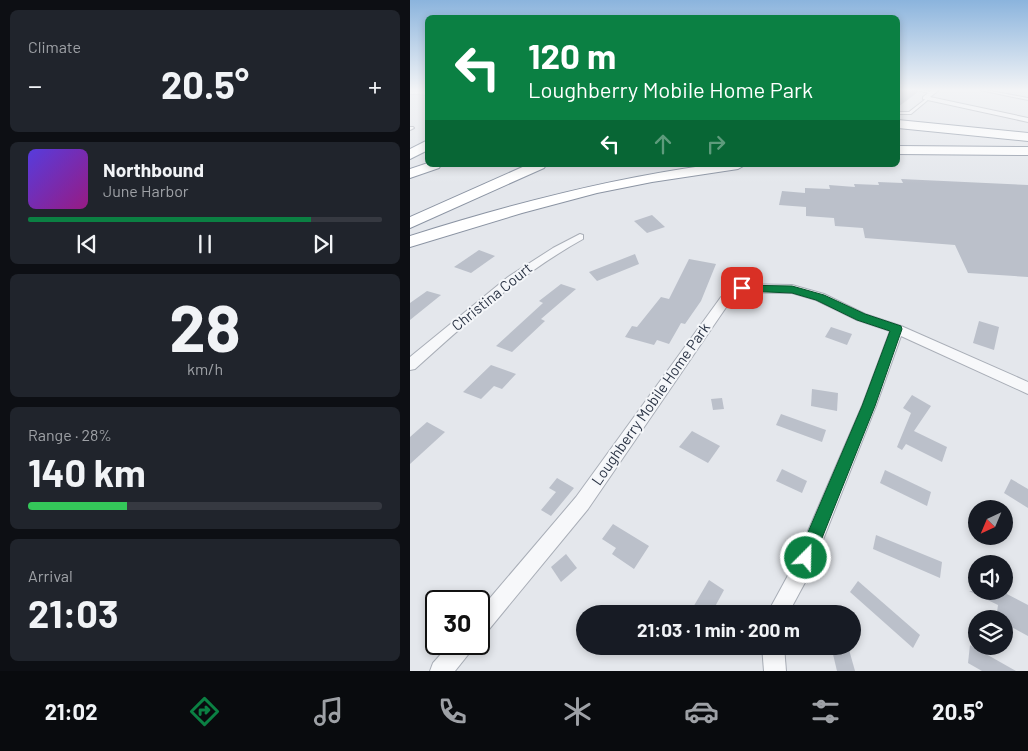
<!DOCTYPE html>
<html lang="en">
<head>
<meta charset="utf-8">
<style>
	:root { --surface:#171b24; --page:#20242c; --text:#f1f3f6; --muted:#9ea1a6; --line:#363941; --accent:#0b8043 }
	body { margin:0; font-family:Barlow,sans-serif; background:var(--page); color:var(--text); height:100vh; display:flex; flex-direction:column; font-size:19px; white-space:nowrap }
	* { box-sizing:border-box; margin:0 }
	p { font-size:16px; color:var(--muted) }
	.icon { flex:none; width:28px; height:28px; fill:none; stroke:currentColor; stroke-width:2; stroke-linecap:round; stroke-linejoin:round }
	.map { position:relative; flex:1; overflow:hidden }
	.panel { display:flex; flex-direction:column; gap:10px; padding:10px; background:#0d0f14; width:410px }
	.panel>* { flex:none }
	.banner { position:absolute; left:15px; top:15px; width:475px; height:152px; border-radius:8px; box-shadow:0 2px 8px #0003; background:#0b8043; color:#fff; overflow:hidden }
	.needle { width:32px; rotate:224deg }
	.fabs { position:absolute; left:558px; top:500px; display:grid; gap:10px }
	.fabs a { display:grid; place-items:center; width:45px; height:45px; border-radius:50%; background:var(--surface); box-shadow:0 2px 8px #0003; font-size:25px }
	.speed { position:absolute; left:15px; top:590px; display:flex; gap:10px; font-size:25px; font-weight:700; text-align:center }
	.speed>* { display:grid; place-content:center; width:65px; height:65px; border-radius:50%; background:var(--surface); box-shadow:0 2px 8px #0003; line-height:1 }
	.speed .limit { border:2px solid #111; border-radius:8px; background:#fff; color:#111 }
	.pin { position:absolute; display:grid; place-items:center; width:42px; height:42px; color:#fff; margin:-21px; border-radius:10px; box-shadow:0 2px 8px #0006 }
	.me { position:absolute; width:55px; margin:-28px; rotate:23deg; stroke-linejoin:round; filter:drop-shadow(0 0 4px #0008) }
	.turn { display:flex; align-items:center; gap:18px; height:105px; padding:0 20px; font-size:22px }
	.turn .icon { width:65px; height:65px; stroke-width:2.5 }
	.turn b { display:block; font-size:35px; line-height:42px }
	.lanes { display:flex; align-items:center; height:48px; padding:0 20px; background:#0003; justify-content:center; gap:25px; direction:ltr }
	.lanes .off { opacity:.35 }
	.big { font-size:38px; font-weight:700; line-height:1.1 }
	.panel .tile { flex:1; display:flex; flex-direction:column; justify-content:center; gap:8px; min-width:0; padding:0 18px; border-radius:8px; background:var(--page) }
	.panel .dial { align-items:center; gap:0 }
	.dial b { font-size:65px; line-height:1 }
	.song { display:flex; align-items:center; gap:15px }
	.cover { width:60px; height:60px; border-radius:8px; background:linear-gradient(135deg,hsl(250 70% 55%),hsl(310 70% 35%)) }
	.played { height:5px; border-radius:2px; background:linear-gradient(90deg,var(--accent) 80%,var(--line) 80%) }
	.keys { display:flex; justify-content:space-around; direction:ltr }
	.heat { display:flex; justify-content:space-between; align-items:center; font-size:28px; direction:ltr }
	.charge { height:8px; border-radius:4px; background:linear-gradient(90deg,#34c759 28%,var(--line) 0) }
	.trip { position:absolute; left:166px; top:605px; width:285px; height:50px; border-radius:25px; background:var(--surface); box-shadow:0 2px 8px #0003; font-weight:700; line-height:50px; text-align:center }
	.dock { display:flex; height:80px; justify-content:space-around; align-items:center; background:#090b0e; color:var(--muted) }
	.dock .icon { width:35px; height:35px }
	.dock .on { color:var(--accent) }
	.dock b { font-size:22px; color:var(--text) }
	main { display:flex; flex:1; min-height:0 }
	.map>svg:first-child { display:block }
	.building { fill:#bbc0ca }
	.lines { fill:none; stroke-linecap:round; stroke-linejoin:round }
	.lane-casing { stroke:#a9aeb7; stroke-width:2 }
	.street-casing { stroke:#a9aeb7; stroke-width:2 }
	.secondary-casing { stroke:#a9aeb7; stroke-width:1 }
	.highway-casing { stroke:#8b94a3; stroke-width:2 }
	.lane { fill:#f7f8fa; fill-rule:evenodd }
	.street { fill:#f7f8fa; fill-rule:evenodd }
	.secondary { fill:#fff; fill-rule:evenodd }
	.highway { fill:#fff; fill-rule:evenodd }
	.route { fill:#0b8043; stroke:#07532c }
	.labels { text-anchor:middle; stroke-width:4; stroke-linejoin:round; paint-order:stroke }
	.street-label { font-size:15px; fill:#2b3445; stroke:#f4f6f9 }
</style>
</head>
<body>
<main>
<section class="panel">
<div class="tile"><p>Climate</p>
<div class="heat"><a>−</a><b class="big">20.5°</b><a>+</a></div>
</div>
<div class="tile">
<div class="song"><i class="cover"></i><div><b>Northbound</b><p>June Harbor</p></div></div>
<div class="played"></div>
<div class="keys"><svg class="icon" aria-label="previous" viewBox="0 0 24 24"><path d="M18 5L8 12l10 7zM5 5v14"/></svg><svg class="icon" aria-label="pause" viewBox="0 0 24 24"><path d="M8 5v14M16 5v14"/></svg><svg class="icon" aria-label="next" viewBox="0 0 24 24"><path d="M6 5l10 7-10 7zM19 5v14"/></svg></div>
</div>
<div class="tile dial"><b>28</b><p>km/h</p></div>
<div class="tile"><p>Range · 28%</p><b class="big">140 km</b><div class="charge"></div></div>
<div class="tile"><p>Arrival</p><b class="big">21:03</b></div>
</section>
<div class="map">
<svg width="618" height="671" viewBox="0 0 618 671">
	<rect width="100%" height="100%" fill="#e4e7ec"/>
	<!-- building -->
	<g class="building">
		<path d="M488 90H505L508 92 488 107Z"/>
		<path d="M491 179 618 185V277L558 273 545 245 455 238 453 228 425 226 424 218 396 216V207L369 205 372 191 395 193V188L420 189 419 185 445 187 444 184 469 185 468 182 493 183Z"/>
		<path d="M242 215 255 227 237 233 224 221Z"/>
		<path d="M69 250 85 256 61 273 44 267Z"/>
		<path d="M225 254 229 264 187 281 179 272Z"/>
		<path d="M279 259 306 264 291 301 275 324 271 323 259 344 247 340 244 345 215 337 222 326 227 327 251 297 259 299Z"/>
		<path d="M151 284 166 289 131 319 135 321 102 352 86 346 133 303 129 301Z"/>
		<path d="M17 291 31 295 0 320V303Z"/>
		<path d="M569 321 589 327 584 350 563 343Z"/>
		<path d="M421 327 442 334 437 345 415 337Z"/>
		<path d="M81 365 106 374 92 389 84 386 71 399 53 392Z"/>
		<path d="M402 389 428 393 427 411 401 406Z"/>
		<path d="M502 395 521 406 504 431 537 447 532 462 496 444 492 450 487 447 501 413 493 408Z"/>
		<path d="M312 398 314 409 303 410 301 399Z"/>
		<path d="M371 414 416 430 412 442 366 425Z"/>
		<path d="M17 422 35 432 0 464V437Z"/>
		<path d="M282 431 310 446 298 463 269 447Z"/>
		<path d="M372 469 397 481 392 493 366 481Z"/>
		<path d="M475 470 521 492 517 506 470 483Z"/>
		<path d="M147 478 164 488 141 516 131 510 146 492 139 488Z"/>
		<path d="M601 479 618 489V508L594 493Z"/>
		<path d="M203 524 239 546 224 569 202 554 206 548 192 539Z"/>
		<path d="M466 535 532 562 530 578 463 549Z"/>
		<path d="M156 554 167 568 151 582 141 567Z"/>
		<path d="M299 580 314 590 301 614H288L282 609Z"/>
		<path d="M448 581 510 635 503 648 440 592Z"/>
		<path d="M559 591H591L618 605V636L594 623V619H586L588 605Z"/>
		<path d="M560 645 606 671H572L558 663Z"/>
		<path d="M421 646H438L445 671H427Z"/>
	</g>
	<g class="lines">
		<defs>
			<g id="lane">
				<path d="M507 90H512L524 93 523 94Z"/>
				<path d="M570 90H575L618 98V100Z"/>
				<path d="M517 98 519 99 501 114H488V112H499Z"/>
				<path d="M0 127H3L4 128 0 130Z"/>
			</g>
			<g id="street">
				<path d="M522 90H529L520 97 618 118V122L513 99V97Z"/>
				<path d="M170 234 173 235V239C110 274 58 321 5 369L0 370V357L98 277 143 248Z"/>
				<path d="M332 284 382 285 414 294 455 314 491 326 618 382V394L491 336 466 406 399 575 378 614H357L382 568 452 406 480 331 447 320 406 300 382 293 334 292 319 303 178 509 76 633 69 636V611L166 497 311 297Z"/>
				<path d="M40 644H65L61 651 45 671H20L23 663Z"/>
				<path d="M352 646H374L376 671H354Z"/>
			</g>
			<path id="secondary" d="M0 90 18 91V95L0 94Z"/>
			<g id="highway">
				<path d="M488 120 618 133V141L488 128Z"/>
				<path d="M18 140V150L0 159V149Z"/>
				<path d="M488 146 618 147V155L488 154Z"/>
				<path d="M18 163V165H31L29 168 0 178V169Z"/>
				<path d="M117 165H136L134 168 0 228V217Z"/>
				<path d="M299 165H335L328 169 242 182 187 193 112 213 0 247V236C98 205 197 179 299 165Z"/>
			</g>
		</defs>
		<!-- lane casing -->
		<use href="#lane" class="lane-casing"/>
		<!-- street casing -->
		<use href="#street" class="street-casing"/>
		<!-- secondary casing -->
		<use href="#secondary" class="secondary-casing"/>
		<!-- highway casing -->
		<use href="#highway" class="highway-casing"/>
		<!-- lane -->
		<use href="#lane" class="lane"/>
		<!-- street -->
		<use href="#street" class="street"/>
		<!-- secondary -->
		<use href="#secondary" class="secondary"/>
		<!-- highway -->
		<use href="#highway" class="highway"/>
	</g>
	<!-- sky -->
	<linearGradient id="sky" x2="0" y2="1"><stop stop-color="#8bb4dd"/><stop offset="0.49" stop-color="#f3f4f6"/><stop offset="1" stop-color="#f3f4f6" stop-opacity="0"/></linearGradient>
	<rect width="618" height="184" fill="url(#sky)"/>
	<!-- route -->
	<path class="route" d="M328 285 382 286 414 295 455 314 491 326 492 329 465 406 404 558 402 564 396 566 390 564 387 558 452 406 480 331 447 320 406 300 382 293 332 291 328 290Z"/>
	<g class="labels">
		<!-- street labels -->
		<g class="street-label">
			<text transform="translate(82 297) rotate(-39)" y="5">Christina Court</text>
			<text transform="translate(241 404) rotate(-55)" y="5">Loughberry Mobile Home Park</text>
		</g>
	</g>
</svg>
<div class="fabs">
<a><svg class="needle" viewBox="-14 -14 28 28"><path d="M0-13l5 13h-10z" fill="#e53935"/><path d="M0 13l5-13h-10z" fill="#9ea1a6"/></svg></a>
<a><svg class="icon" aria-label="sound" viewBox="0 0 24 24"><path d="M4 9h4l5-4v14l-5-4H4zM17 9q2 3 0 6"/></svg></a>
<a><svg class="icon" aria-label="layers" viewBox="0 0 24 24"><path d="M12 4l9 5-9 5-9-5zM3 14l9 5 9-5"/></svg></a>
</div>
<div class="speed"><div class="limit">30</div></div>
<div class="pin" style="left:332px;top:288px;background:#d93025"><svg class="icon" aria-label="arrive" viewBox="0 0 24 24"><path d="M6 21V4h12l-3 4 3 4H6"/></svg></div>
<svg class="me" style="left:396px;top:558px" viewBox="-20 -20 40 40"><circle r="17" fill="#0b8043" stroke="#fff" stroke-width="3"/><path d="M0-11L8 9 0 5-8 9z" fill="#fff"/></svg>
<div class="trip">21:03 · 1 min · 200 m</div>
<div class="banner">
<div class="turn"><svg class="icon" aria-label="left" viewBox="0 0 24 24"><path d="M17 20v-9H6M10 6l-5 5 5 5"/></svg><div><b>120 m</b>Loughberry Mobile Home Park</div></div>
<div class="lanes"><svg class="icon" aria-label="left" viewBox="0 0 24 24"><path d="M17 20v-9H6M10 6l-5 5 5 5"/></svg><svg class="icon off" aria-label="ahead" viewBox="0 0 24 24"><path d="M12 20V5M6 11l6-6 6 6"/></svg><svg class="icon off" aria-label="right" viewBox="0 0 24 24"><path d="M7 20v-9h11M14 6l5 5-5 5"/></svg></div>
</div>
</div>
</main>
<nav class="dock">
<b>21:02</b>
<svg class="icon on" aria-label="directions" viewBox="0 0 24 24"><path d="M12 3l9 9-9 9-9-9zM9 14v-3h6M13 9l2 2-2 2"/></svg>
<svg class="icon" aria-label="music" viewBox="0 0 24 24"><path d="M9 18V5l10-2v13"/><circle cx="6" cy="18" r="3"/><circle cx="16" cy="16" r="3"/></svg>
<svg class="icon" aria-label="phone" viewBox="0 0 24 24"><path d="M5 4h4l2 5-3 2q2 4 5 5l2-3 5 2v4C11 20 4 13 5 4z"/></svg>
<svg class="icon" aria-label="climate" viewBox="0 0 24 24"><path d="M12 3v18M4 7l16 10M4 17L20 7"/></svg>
<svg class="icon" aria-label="car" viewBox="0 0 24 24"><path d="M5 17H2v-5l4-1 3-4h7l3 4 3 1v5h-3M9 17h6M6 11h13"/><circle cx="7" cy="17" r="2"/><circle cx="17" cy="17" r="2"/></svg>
<svg class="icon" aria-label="filters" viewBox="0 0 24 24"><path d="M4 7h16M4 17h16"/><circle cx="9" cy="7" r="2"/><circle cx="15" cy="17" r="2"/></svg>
<b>20.5°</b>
</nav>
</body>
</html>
